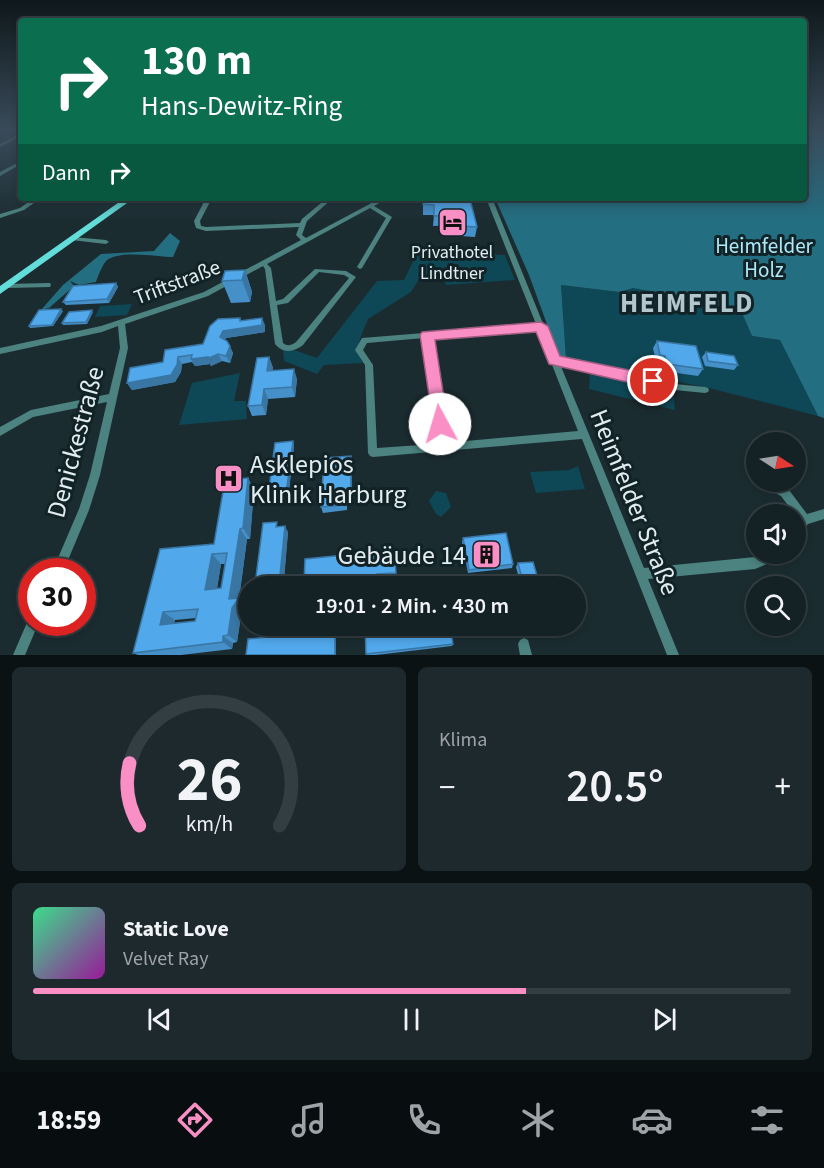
<!DOCTYPE html>
<html lang="de">
<head>
<meta charset="utf-8">
<style>
	:root { --surface:#142125; --page:#1d292d; --text:#f1f3f6; --muted:#9da3a7; --line:#333e42; --accent:#fa8fc6 }
	body { margin:0; font-family:"Source Sans 3",sans-serif; background:var(--page); color:var(--text); height:100vh; display:flex; flex-direction:column; font-size:22px; white-space:nowrap }
	* { box-sizing:border-box; margin:0 }
	p { font-size:20px; color:var(--muted) }
	.icon { flex:none; width:33px; height:33px; fill:none; stroke:currentColor; stroke-width:2; stroke-linecap:round; stroke-linejoin:round }
	.map { position:relative; height:655px; overflow:hidden }
	.panel { display:flex; flex-direction:column; gap:12px; padding:12px; background:#0b1214; flex:1 }
	.panel>* { flex:none }
	.guide { position:absolute; left:18px; top:18px; width:789px; height:183px; border-radius:6px; box-shadow:0 3px 9px #0003,0 0 0 2px var(--line); background:#0b6e4f; color:#fff; overflow:hidden }
	.needle { width:39px; rotate:102deg }
	.fabs { position:absolute; left:746px; top:432px; display:grid; gap:12px }
	.fabs a { display:grid; place-items:center; width:60px; height:60px; border-radius:50%; background:var(--surface); box-shadow:0 3px 9px #0003,0 0 0 2px var(--line); font-size:30px }
	.speed { position:absolute; left:18px; top:558px; display:flex; gap:12px; font-size:30px; font-weight:700; text-align:center }
	.speed>* { display:grid; place-content:center; width:78px; height:78px; border-radius:50%; background:var(--surface); box-shadow:0 3px 9px #0003,0 0 0 2px var(--line); line-height:1 }
	.speed .limit { border:9px solid #d22; background:#fff; color:#111 }
	.pin { position:absolute; display:grid; place-items:center; width:51px; height:51px; color:#fff; margin:-26px; border:3px solid #fff; border-radius:50%; box-shadow:0 2px 6px #0007 }
	.me { position:absolute; width:66px; margin:-33px; rotate:354deg; stroke-linejoin:round; filter:drop-shadow(0 0 4px #0008) }
	.turn { display:flex; align-items:center; gap:21px; height:126px; padding:0 24px; font-size:27px }
	.turn .icon { width:78px; height:78px; stroke-width:2.5 }
	.turn b { display:block; font-size:42px; line-height:51px }
	.then { display:flex; align-items:center; height:57px; padding:0 24px; background:#0003; gap:12px; font-size:22px }
	.big { font-size:45px; font-weight:600; line-height:1.1 }
	.panel .tile { flex:1; display:flex; flex-direction:column; justify-content:center; gap:9px; min-width:0; padding:0 21px; border-radius:9px; background:var(--page) }
	.panel .dial { align-items:center; gap:0 }
	.dial svg { height:156px; overflow:visible; fill:none; stroke:var(--line); stroke-width:7; stroke-linecap:round; text-anchor:middle }
	.dial text { fill:var(--text); stroke:none }
	.song { display:flex; align-items:center; gap:18px }
	.cover { width:72px; height:72px; border-radius:9px; background:linear-gradient(135deg,hsl(150 70% 55%),hsl(300 70% 35%)) }
	.played { height:6px; border-radius:3px; background:linear-gradient(90deg,var(--accent) 65%,var(--line) 65%) }
	.keys { display:flex; justify-content:space-around; direction:ltr }
	.heat { display:flex; justify-content:space-between; align-items:center; font-size:33px; direction:ltr }
	.panel .tiles { flex:1; display:grid; gap:12px; grid-template-columns:1fr 1fr }
	.tile:last-child { grid-column:span 2 }
	.trip { position:absolute; left:238px; top:576px; width:348px; height:60px; border-radius:30px; background:var(--surface); box-shadow:0 3px 9px #0003,0 0 0 2px var(--line); font-weight:600; line-height:60px; text-align:center }
	.tabs { display:flex; height:96px; justify-content:space-around; align-items:center; background:#080d0f; color:var(--muted) }
	.tabs .icon { width:42px; height:42px }
	.tabs .selected { color:var(--accent) }
	.tabs b { font-size:27px; color:var(--text) }
	.map>svg:first-child { display:block }
	.green { fill:#0e4755 }
	.forest { fill:#236e81 }
	.lines { fill:none; stroke-linecap:round; stroke-linejoin:round }
	.minor { fill:#4c8381; fill-rule:evenodd }
	.major { fill:#63ddd9; fill-rule:evenodd }
	.wall { fill:#4690ca; fill-rule:evenodd }
	.shaded-wall { fill:#3976a4 }
	.building { fill:#51a8eb; stroke:#3976a4; stroke-width:1.5; fill-rule:evenodd }
	.route { fill:#fa8fc6; stroke:#a25d81; stroke-width:1.5 }
	.labels { text-anchor:middle; stroke-width:6; stroke-linejoin:round; paint-order:stroke }
	.far-poi-label { font-size:18px; fill:#e3edf1; stroke:#122327 }
	.park-label { font-size:21px; fill:#aee9fa; stroke:#122327 }
	.street-label { font-size:21px; fill:#e3edf1; stroke:#122327 }
	.near-street-label { font-size:26px; fill:#e3edf1; stroke:#122327 }
	.near-poi-label { font-size:26px; fill:#e3edf1; stroke:#122327; text-anchor:start }
	.district-label { font-size:27px; font-weight:bold; letter-spacing:1.5px; fill:#b2c6cd; stroke:#122327 }
</style>
</head>
<body>
<div class="map">
<svg width="824" height="655" viewBox="0 0 824 655">
	<rect width="100%" height="100%" fill="#1b2c31"/>
	<!-- green -->
	<g class="green">
		<path d="M824 145 784 334 749 307 705 308 742 313 752 336 780 340 818 416 713 389 566 358 561 285 619 292 804 198Z"/>
		<path d="M418 251 505 255 515 280 446 285 443 275 421 276 411 292 368 319C362 335 353 347 363 363L324 365 317 374 284 361 283 350H294L317 358 377 281 404 280Z"/>
		<path d="M132 304 127 315 95 317 100 306Z"/>
		<path d="M590 370 673 389 675 410 589 389Z"/>
		<path d="M240 373 234 401H246L247 419 179 425 192 383Z"/>
		<path d="M578 466 585 489 536 493 530 472 569 470Z"/>
		<path d="M436 491 446 493 451 507 441 517 436 514 429 501Z"/>
	</g>
	<!-- forest -->
	<g class="forest">
		<path d="M804 130H824V418L818 416 780 340 752 336 742 313 705 308 702 300 633 288 619 292 561 285 566 358 559 357 529 275 495 198H804Z"/>
		<path d="M170 233 180 241 173 257C159 257 118 249 106 261 102 266 98 276 96 282L79 285 70 281 74 286 49 308 41 310 63 285 101 254 154 251Z"/>
	</g>
	<g class="lines">
		<!-- minor -->
		<g class="minor">
			<path d="M21 133V136L0 147V144Z"/>
			<path d="M21 161V164L0 176V172Z"/>
			<path d="M34 198H41L24 210 0 218V214L20 208Z"/>
			<path d="M206 198H212L200 221 201 226 206 227 300 223 302 219 327 198H333L307 221 302 235 306 238 381 198H388L374 206 392 217 362 268 360 269 357 267 386 218 370 208 267 264 271 268 276 301 283 299 315 269 346 271 356 277 303 345C294 352 283 354 275 344L265 269 263 266 208 296 125 324 128 348 100 475 89 510 63 572H52L79 509 90 475 107 402 33 417 0 436V427L31 410 109 394 120 348 118 326 102 332 0 354V348L101 326 204 292 301 240 296 235 299 227 206 231 196 228 194 221ZM319 272 344 275 349 278 297 341C293 345 288 347 283 343L277 305 288 303Z"/>
			<path d="M486 198H492L557 358 675 384 705 387 708 388 709 390 708 392 705 393 675 390 560 364 644 568 755 557 765 554H782L781 558 755 569 648 579 679 655H667L582 439 373 457 370 456 368 453 365 365 355 350 362 338 536 324ZM538 329 578 431 444 443 443 431 445 419 431 338ZM424 338 437 419 433 431 435 444 377 448 373 365 363 350 367 343Z"/>
			<path d="M73 237 106 240 109 242 106 244 71 240 70 239Z"/>
			<path d="M48 283H50L51 285 50 287 7 288 4 286 7 284Z"/>
			<path d="M758 482H783L807 514 824 509V519L808 524 799 537 795 538V524L799 520 781 496 759 485Z"/>
			<path d="M32 617V622H39L25 655H13L29 618Z"/>
			<path d="M524 638 528 640 532 655H520L518 644 520 640Z"/>
		</g>
		<!-- major -->
		<path class="major" d="M125 198H134L0 294V286Z"/>
	</g>
	<!-- wall -->
	<g class="wall">
		<path d="M470 199 477 227 475 237 460 236 457 225 433 226 434 215H423V201Z"/>
		<path d="M245 270 252 292 250 302 231 303 222 281Z"/>
		<path d="M116 283 118 287 109 303 66 305 63 302Z"/>
		<path d="M63 311 53 326 30 328 29 326Z"/>
		<path d="M93 312 87 324 63 325 62 323Z"/>
		<path d="M240 318 241 321 265 325V332L226 338 225 340 233 353 230 363 222 361 211 366 210 364 195 366 192 362 182 364 181 372 175 382 132 390 127 383 163 362 203 344Z"/>
		<path d="M657 341 703 369 698 376 663 371 661 363 656 362 653 348Z"/>
		<path d="M706 352 738 365 734 370 705 366 702 357Z"/>
		<path d="M269 357 273 368 272 371 297 379 295 397 268 399 266 415 252 416 248 406Z"/>
		<path d="M293 441 294 446 288 499 271 500 268 496Z"/>
		<path d="M352 463V499L347 500V510L323 513 321 507Z"/>
		<path d="M248 478 254 490 250 539H247L239 599 247 607 241 616 237 642 233 643 232 649 181 655H138L133 653 214 544ZM221 564H225L221 588 217 589ZM196 618 195 621 174 623 175 620Z"/>
		<path d="M280 527 288 532 284 579 260 582 256 577Z"/>
		<path d="M463 538 513 564 512 568 468 573 462 542Z"/>
		<path d="M394 550 396 576 377 578 378 582 373 583 372 579 330 583 328 586H324L323 584 306 585 304 582Z"/>
		<path d="M518 563 540 586H521L516 567Z"/>
		<path d="M365 627 453 644 452 646 376 655H366Z"/>
	</g>
	<!-- shaded-wall -->
	<g class="shaded-wall">
		<path d="M245 270 252 292 250 302 242 280Z"/>
		<path d="M116 283 118 287 109 303 107 299Z"/>
		<path d="M61 309 63 311 53 326 52 325Z"/>
		<path d="M92 310 93 312 87 324 86 322Z"/>
		<path d="M262 318 265 325V332L226 338 223 344 220 337 223 331Z"/>
		<path d="M230 346 233 353 230 363 226 356Z"/>
		<path d="M218 354 222 361 211 366 210 364 195 366 191 359Z"/>
		<path d="M178 357 182 364 181 372 175 382 132 390 127 383Z"/>
		<path d="M269 357 273 368 271 381 267 371Z"/>
		<path d="M294 369 297 379 295 397 292 387Z"/>
		<path d="M264 389 268 399 266 415 262 405Z"/>
		<path d="M293 441 294 446 288 499 286 494Z"/>
		<path d="M351 456 352 463V499L351 493Z"/>
		<path d="M248 478 254 490 250 539 243 528Z"/>
		<path d="M285 526 288 532 284 579 280 575Z"/>
		<path d="M240 529 247 539 239 599 247 607 241 616 237 642 228 635 229 599Z"/>
		<path d="M212 554 221 564 215 599 205 590Z"/>
		<path d="M329 579 330 583 327 586 326 584Z"/>
		<path d="M163 612 175 620 172 632 160 625Z"/>
		<path d="M335 630 336 632V655H335Z"/>
		<path d="M223 636 233 643 232 649 223 642Z"/>
	</g>
	<!-- building -->
	<g class="building">
		<path d="M470 199 477 227 460 226 458 215 434 216V205L423 204V201Z"/>
		<path d="M245 270 242 280 222 281 225 271Z"/>
		<path d="M116 283 107 299 63 302 73 286Z"/>
		<path d="M61 309 52 325 29 326 39 310Z"/>
		<path d="M92 310 86 322 62 323 69 312Z"/>
		<path d="M240 318V321L262 318V325L223 331 220 337 227 341 230 346 226 356 218 354 207 359 208 357 191 359 192 355 178 357 177 365 171 375 127 383 130 368 163 362 165 350 203 344 210 326 218 319Z"/>
		<path d="M657 341 696 346 703 369 667 364 665 356 660 355Z"/>
		<path d="M706 352 734 356 738 365 708 361Z"/>
		<path d="M269 357 267 371 294 369 292 387 264 389 262 405 248 406 257 358Z"/>
		<path d="M293 441 286 494 268 496 275 443Z"/>
		<path d="M351 456V493L345 494V505L321 507 324 458Z"/>
		<path d="M248 478 243 528 240 529 229 599 239 598 232 608 228 635 223 636V642L133 653 160 549 214 544 225 480ZM227 553 221 588 205 590 212 554ZM198 609 195 621 160 625 163 612Z"/>
		<path d="M277 522 276 527 285 526 280 575 256 577 263 523Z"/>
		<path d="M506 533 513 564 469 570 463 538Z"/>
		<path d="M394 550 396 573 377 574V579H372V575L329 579 326 584H323V580L304 582 305 559Z"/>
		<path d="M533 562 540 586H524L518 563Z"/>
		<path d="M473 584 474 586H449Z"/>
		<path d="M380 626H450L453 644 366 654 365 627Z"/>
		<path d="M335 630V655H246L248 639Z"/>
	</g>
	<!-- sky -->
	<linearGradient id="sky" x2="0" y2="1"><stop stop-color="#0f181b"/><stop offset="0.59" stop-color="#394b5a"/><stop offset="1" stop-color="#394b5a" stop-opacity="0"/></linearGradient>
	<rect width="824" height="222" fill="url(#sky)"/>
	<!-- route -->
	<path class="route" d="M541 322 548 326 560 356 653 375 661 381 658 386 653 388 549 364 536 332 435 340 448 424 446 429H434L420 335 422 332Z"/>
	<!-- icons -->
	<defs>
		<symbol id="hotel-square" viewBox="-11 -11 22 22"><rect x="-9" y="-9" width="18" height="18" rx="4" fill="#fa8fc6" stroke="#122327"/><path d="M-6-4.5h1.5V1H6V5H4.5V3h-9V5H-6ZM-4 0a1.8 1.8 0 1 1 3.6 0ZM.5 0V-2.5h3Q6-2.5 6 0Z" fill="#111"/></symbol>
		<symbol id="hospital-square" viewBox="-11 -11 22 22"><rect x="-9" y="-9" width="18" height="18" rx="4" fill="#fa8fc6" stroke="#122327"/><path d="M-5-5h3v3.5h4V-5h3V5h-3V1.5h-4V5h-3Z" fill="#111"/></symbol>
		<symbol id="building-square" viewBox="-11 -11 22 22"><rect x="-9" y="-9" width="18" height="18" rx="4" fill="#fa8fc6" stroke="#122327"/><path d="M-4-6H4V6H1V3H-1V6H-4ZM-2.5-4.3h1.7v1.8h-1.7ZM.8-4.3h1.7v1.8H.8ZM-2.5-1h1.7V.8h-1.7ZM.8-1h1.7V.8H.8Z" fill="#111"/></symbol>
	</defs>
	<g fill-rule="evenodd">
		<use href="#hotel-square" x="436" y="206" width="33" height="33"/>
		<use href="#hospital-square" x="212" y="462" width="33" height="33"/>
		<use href="#building-square" x="470" y="538" width="33" height="33"/>
	</g>
	<g class="labels">
		<!-- far-poi labels -->
		<g class="far-poi-label">
			<text x="452" y="258">Privathotel<tspan x="452" dy="21">Lindtner</tspan></text>
		</g>
		<!-- park labels -->
		<g class="park-label">
			<text x="764" y="253">Heimfelder<tspan x="764" dy="24">Holz</tspan></text>
		</g>
		<!-- street labels -->
		<g class="street-label">
			<text transform="translate(177 282) rotate(-21)" y="7">Triftstraße</text>
		</g>
		<!-- near-street labels -->
		<g class="near-street-label">
			<text transform="translate(75 442) rotate(-75)" y="9">Denickestraße</text>
			<text transform="translate(635 502) rotate(68)" y="9">Heimfelder Straße</text>
		</g>
		<!-- near-poi labels -->
		<g class="near-poi-label">
			<text x="250" y="473">Asklepios<tspan x="250" dy="30">Klinik Harburg</tspan></text>
			<text x="466" y="564" text-anchor="end">Gebäude 14</text>
		</g>
		<!-- district labels -->
		<g class="district-label">
			<text x="687" y="312">HEIMFELD</text>
		</g>
	</g>
</svg>
<div class="fabs">
<a><svg class="needle" viewBox="-14 -14 28 28"><path d="M0-13l5 13h-10z" fill="#e53935"/><path d="M0 13l5-13h-10z" fill="#9da3a7"/></svg></a>
<a><svg class="icon" aria-label="sound" viewBox="0 0 24 24"><path d="M4 9h4l5-4v14l-5-4H4zM17 9q2 3 0 6"/></svg></a>
<a><svg class="icon" aria-label="search" viewBox="0 0 24 24"><circle cx="10" cy="10" r="6"/><path d="M15 15l6 6"/></svg></a>
</div>
<div class="speed"><div class="limit">30</div></div>
<div class="pin" style="left:653px;top:381px;background:#d93025"><svg class="icon" aria-label="arrive" viewBox="0 0 24 24"><path d="M6 21V4h12l-3 4 3 4H6"/></svg></div>
<svg class="me" style="left:440px;top:424px" viewBox="-20 -20 40 40"><circle r="19" fill="#fff"/><path d="M0-13L10 11 0 6-10 11z" fill="#fa8fc6"/></svg>
<div class="trip">19:01 · 2 Min. · 430 m</div>
<div class="guide">
<div class="turn"><svg class="icon" aria-label="right" viewBox="0 0 24 24"><path d="M7 20v-9h11M14 6l5 5-5 5"/></svg><div><b>130 m</b>Hans-Dewitz-Ring</div></div>
<div class="then">Dann<svg class="icon" aria-label="right" viewBox="0 0 24 24"><path d="M7 20v-9h11M14 6l5 5-5 5"/></svg></div>
</div>
</div>
<section class="panel">
<div class="tiles">
<div class="tile dial"><svg viewBox="0 0 100 80">
<path d="M14 69A42 42 0 1 1 86 69"/>
<path d="M14 69A42 42 0 0 1 9 37" stroke="#fa8fc6"/>
<text x="50" y="56" font-size="32" font-weight="700">26</text>
<text x="50" y="72" font-size="11">km/h</text>
</svg></div>
<div class="tile"><p>Klima</p>
<div class="heat"><a>−</a><b class="big">20.5°</b><a>+</a></div>
</div>
<div class="tile">
<div class="song"><i class="cover"></i><div><b>Static Love</b><p>Velvet Ray</p></div></div>
<div class="played"></div>
<div class="keys"><svg class="icon" aria-label="previous" viewBox="0 0 24 24"><path d="M18 5L8 12l10 7zM5 5v14"/></svg><svg class="icon" aria-label="pause" viewBox="0 0 24 24"><path d="M8 5v14M16 5v14"/></svg><svg class="icon" aria-label="next" viewBox="0 0 24 24"><path d="M6 5l10 7-10 7zM19 5v14"/></svg></div>
</div>
</div>
</section>
<nav class="tabs">
<b>18:59</b>
<svg class="icon selected" aria-label="directions" viewBox="0 0 24 24"><path d="M12 3l9 9-9 9-9-9zM9 14v-3h6M13 9l2 2-2 2"/></svg>
<svg class="icon" aria-label="music" viewBox="0 0 24 24"><path d="M9 18V5l10-2v13"/><circle cx="6" cy="18" r="3"/><circle cx="16" cy="16" r="3"/></svg>
<svg class="icon" aria-label="phone" viewBox="0 0 24 24"><path d="M5 4h4l2 5-3 2q2 4 5 5l2-3 5 2v4C11 20 4 13 5 4z"/></svg>
<svg class="icon" aria-label="climate" viewBox="0 0 24 24"><path d="M12 3v18M4 7l16 10M4 17L20 7"/></svg>
<svg class="icon" aria-label="car" viewBox="0 0 24 24"><path d="M5 17H2v-5l4-1 3-4h7l3 4 3 1v5h-3M9 17h6M6 11h13"/><circle cx="7" cy="17" r="2"/><circle cx="17" cy="17" r="2"/></svg>
<svg class="icon" aria-label="filters" viewBox="0 0 24 24"><path d="M4 7h16M4 17h16"/><circle cx="9" cy="7" r="2"/><circle cx="15" cy="17" r="2"/></svg>
</nav>
</body>
</html>
